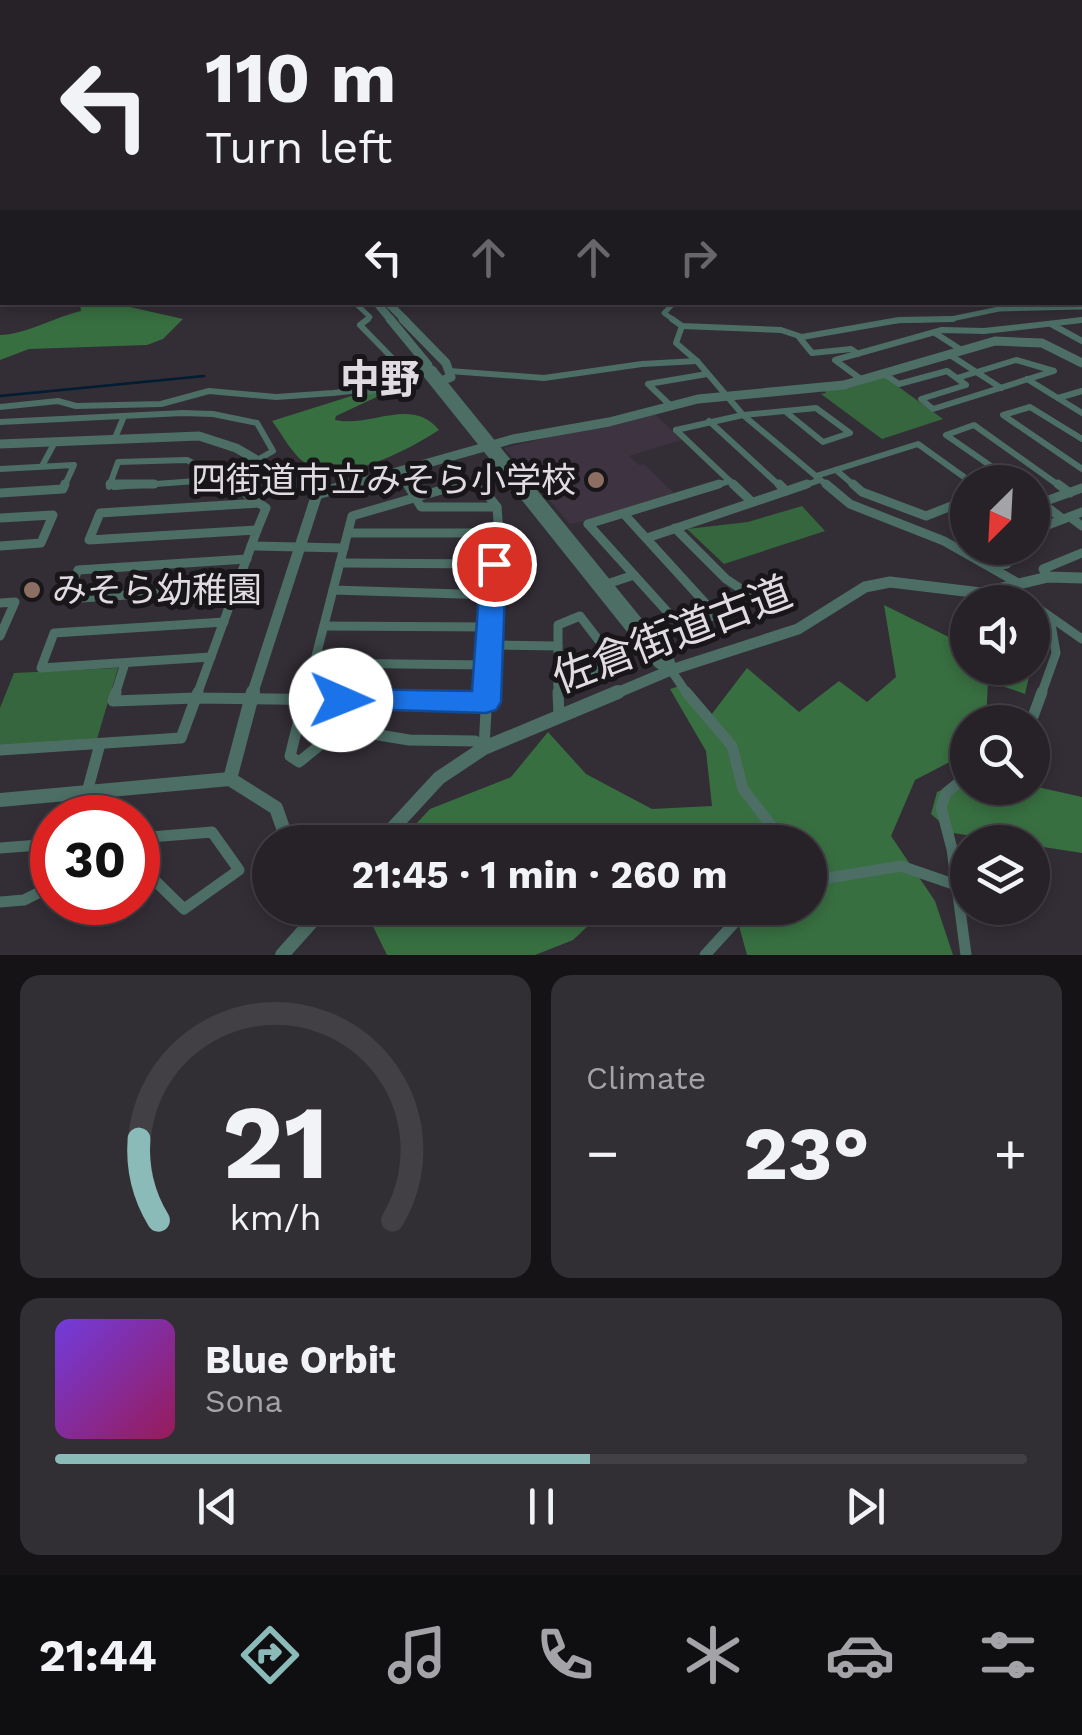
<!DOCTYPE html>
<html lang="en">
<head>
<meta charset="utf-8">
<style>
	:root { --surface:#262228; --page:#322f34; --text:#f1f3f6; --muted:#a4a4a8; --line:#423f45; --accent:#8bbbb9 }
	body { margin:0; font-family:"Work Sans","Noto Sans JP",sans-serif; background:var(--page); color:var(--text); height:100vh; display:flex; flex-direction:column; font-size:38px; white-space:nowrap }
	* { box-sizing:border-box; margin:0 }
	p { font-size:32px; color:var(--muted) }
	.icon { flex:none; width:55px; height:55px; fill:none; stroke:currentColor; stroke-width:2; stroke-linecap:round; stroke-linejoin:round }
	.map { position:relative; height:955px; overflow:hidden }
	.details { display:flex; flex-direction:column; gap:20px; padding:20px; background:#151316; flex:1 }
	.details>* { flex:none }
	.banner { position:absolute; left:0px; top:0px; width:1082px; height:305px; box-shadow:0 5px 15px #0003,0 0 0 2px var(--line); background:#262228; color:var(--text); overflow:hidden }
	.needle { width:65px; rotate:204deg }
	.fabs { position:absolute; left:950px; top:465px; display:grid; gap:20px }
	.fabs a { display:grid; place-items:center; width:100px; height:100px; border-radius:50%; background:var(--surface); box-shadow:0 5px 15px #0003,0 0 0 2px var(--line); font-size:50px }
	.speed { position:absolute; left:30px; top:795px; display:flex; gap:20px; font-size:50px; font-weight:700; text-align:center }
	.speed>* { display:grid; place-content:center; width:130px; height:130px; border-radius:50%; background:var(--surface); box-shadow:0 5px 15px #0003,0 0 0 2px var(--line); line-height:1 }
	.speed .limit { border:15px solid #d22; background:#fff; color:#111 }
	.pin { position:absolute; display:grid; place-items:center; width:85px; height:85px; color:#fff; margin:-42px; border:5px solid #fff; border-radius:50%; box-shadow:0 2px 10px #0007 }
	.me { position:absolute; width:110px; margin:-55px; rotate:91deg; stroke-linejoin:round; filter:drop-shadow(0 0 8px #0008) }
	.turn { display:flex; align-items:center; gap:35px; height:210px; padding:0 40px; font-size:45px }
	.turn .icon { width:130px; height:130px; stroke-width:2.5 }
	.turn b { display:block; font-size:70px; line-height:85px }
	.lanes { display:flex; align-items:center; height:95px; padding:0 40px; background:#0003; justify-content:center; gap:50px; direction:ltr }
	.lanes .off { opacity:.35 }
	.big { font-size:75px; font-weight:700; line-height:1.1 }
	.details .tile { flex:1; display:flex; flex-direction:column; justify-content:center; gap:15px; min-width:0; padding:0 35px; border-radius:20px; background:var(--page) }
	.details .dial { align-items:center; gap:0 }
	.dial svg { height:260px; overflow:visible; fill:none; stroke:var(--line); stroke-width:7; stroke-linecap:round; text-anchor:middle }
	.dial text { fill:var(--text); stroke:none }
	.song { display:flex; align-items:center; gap:30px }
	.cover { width:120px; height:120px; border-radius:15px; background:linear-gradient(135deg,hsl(260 70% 55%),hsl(330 70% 35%)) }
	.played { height:10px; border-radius:5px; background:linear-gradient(90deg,var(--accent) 55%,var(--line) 55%) }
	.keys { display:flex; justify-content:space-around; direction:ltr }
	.heat { display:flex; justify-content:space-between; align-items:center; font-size:55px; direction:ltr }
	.details .tiles { flex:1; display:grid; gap:20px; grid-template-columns:1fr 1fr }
	.tile:last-child { grid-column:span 2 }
	.trip { position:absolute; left:252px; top:825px; width:575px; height:100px; border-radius:50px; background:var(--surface); box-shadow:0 5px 15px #0003,0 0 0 2px var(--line); font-weight:700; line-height:100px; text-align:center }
	.dock { display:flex; height:160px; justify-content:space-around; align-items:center; background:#0f0e10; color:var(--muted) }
	.dock .icon { width:70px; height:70px }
	.dock .active { color:var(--accent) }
	.dock b { font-size:45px; color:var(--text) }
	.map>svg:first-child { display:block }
	.built { fill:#3d3341 }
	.green { fill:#35663d }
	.forest { fill:#386f41 }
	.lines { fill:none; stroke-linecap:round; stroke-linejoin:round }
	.stream { stroke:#001d33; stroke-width:2.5 }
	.minor-far4 { stroke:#4c6e65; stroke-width:4 }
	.minor-far3 { stroke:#4c6e65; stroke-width:5 }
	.minor-far2 { stroke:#4c6e65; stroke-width:6 }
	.minor-far1 { stroke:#4c6e65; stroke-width:9 }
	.minor { stroke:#4c6e65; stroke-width:11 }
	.tertiary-far3 { stroke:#4c6e65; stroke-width:8 }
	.tertiary-far2 { stroke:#4c6e65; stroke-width:9 }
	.tertiary-far1 { stroke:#4c6e65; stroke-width:11 }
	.tertiary { stroke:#4c6e65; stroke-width:14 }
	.primary { stroke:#63ac99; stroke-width:12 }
	.trunk { fill:#67b8a4; fill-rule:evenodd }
	.tertiary-bridge-far1 { stroke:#4c6e65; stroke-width:8 }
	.tertiary-bridge { stroke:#4c6e65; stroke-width:9 }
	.route { fill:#1a73e8; stroke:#114b97; stroke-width:2.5 }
	.education-dot { fill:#8d6e63; stroke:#19161a; stroke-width:4 }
	.labels { text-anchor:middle; stroke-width:10; stroke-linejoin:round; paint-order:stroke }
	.poi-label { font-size:35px; fill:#dfdbe1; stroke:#19161a; text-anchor:end }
	.quarter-label { font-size:40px; font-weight:bold; fill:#dfdbe1; stroke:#19161a }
	.near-street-label { font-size:42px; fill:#dfdbe1; stroke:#19161a }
</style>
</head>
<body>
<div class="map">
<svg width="1082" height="955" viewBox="0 0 1082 955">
	<rect width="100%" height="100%" fill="#332d35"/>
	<!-- built -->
	<path class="built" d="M654 413 682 440 629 456 639 465 644 464 676 495 598 519 570 524 504 448Z"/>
	<!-- green -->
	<g class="green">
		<path d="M885 377 943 419 882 439 821 394 826 393 824 390 849 388Z"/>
		<path d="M802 506 825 531 724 564 687 529 748 522Z"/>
		<path d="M118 668 97 739 0 747V708L14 673Z"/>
	</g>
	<!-- forest -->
	<g class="forest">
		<path d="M80 303H126L121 305 183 319 163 339 147 345 29 349 0 360V335C24 335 55 317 81 311Z"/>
		<path d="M407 369 381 395 336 416 335 420C371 428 411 396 439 430 408 450 342 486 307 464 293 456 282 434 272 421L361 393Z"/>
		<path d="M884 605 967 646 968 668H1031L1025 694 988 681 986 722H968L967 753 915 780 891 836 935 901 953 955H747L736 915 753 908H810V842H399L430 809 511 777 548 732 586 774 652 809 712 806 706 751 670 689 680 686 708 719 747 668 799 712 839 681 867 702 896 677Z"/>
		<path d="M967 779 968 788 1033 786 1082 797V853L953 833 931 814 937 792Z"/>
		<path d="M364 908H607L573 940 535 955H387Z"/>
	</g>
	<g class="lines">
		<!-- stream -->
		<path class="stream" d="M0 396 204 376"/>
		<!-- minor-far4 -->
		<path class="minor-far4" d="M800 0 806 2"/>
		<!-- minor-far3 -->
		<g class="minor-far3">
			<path d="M1080 212 1082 206"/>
			<path d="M354 302 370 317 365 321"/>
			<path d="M675 302 664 313 675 321"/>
			<path d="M892 321 951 319 999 309 1082 307"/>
			<path d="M1072 321 1082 320"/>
		</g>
		<!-- minor-far2 -->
		<g class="minor-far2">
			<path d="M672 319 682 326 781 330 802 337 899 320 953 319"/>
			<path d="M1051 324 1082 341"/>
			<path d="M935 333 963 351"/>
			<path d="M799 337 812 353 851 349 858 354"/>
			<path d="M950 355 1001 388"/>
			<path d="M449 371 544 378 642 364 697 361"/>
			<path d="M884 374 899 384 947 371 966 385 921 399 933 409 1054 371 1016 360 957 378"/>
			<path d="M1027 379 1082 413"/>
			<path d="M862 380 835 360 942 330 984 331 1082 320"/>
			<path d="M359 393 392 387 404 375 423 369"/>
			<path d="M1058 398 1082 391"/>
			<path d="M671 406 648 384 707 374"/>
			<path d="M0 407 58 401 76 406 161 404 209 391 276 397 333 393 360 390 398 364 360 325 368 319"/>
			<path d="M743 415 829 487"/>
			<path d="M743 415 816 408 850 433 823 442 786 412"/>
			<path d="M709 421 781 487"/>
			<path d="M0 422 183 413 213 414 257 423 273 451 224 479"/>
			<path d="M676 430 743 415 697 361 676 343 682 326"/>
			<path d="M676 430 736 487"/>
			<path d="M115 438 124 416"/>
			<path d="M1082 439 1030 407 1003 415 1082 469"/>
			<path d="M42 466 55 442"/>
			<path d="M0 469 74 465 64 487"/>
			<path d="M836 470 856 487"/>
			<path d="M399 472 408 487"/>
			<path d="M816 476 918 444 971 482"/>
			<path d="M224 479 236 487"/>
			<path d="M1014 482 946 435 974 425 1061 487"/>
			<path d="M109 487 118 462 187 460 224 479"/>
			<path d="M114 487 224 479"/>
			<path d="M453 487 476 480 481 487"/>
			<path d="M711 487 730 481"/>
			<path d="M800 487 820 480"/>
		</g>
		<!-- minor-far1 -->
		<g class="minor-far1">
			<path d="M110 484H154"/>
			<path d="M232 484 266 508 257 530"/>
			<path d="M407 484 421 507H497"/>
			<path d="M733 484 752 502"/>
			<path d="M779 484 786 491"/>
			<path d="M826 484 850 504 944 541 1018 583"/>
			<path d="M853 484 862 492 926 516 959 503 968 509"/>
			<path d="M1058 484 1070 493"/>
			<path d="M0 493 63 489 65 484"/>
			<path d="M1032 496 1063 519"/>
			<path d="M1032 506 1082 488"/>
			<path d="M624 514 716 615"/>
			<path d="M1070 517 1082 526"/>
			<path d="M0 518 53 515 41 543 0 546"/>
			<path d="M588 524 682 628 756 599 726 579 675 528"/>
			<path d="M588 524 719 484"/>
			<path d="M1032 531 1082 512"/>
			<path d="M348 533H499L497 507 479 484"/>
			<path d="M647 538 807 484"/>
			<path d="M251 546 344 548"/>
			<path d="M340 563 494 564 487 695"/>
			<path d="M995 566 1007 564 999 548"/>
			<path d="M1048 577 1043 569 1082 553"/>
			<path d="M607 584 634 575"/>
			<path d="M236 588 65 599 78 570 247 559"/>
			<path d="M1011 588 1030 602"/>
			<path d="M333 590 492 595"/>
			<path d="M0 603 15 602 0 636"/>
			<path d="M1032 604 1082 639"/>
			<path d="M580 616 613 659V665L558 685V625Z"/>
			<path d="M324 626 490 627"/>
			<path d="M489 645 558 646"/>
			<path d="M211 657 41 668 54 633 224 622"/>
			<path d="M314 663 488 665"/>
			<path d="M671 670 688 695"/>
			<path d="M558 685V695"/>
			<path d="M115 695 125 663"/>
			<path d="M197 695 257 530 89 540 100 513 259 503"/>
			<path d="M306 695 352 516 462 484"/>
			<path d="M1041 695 1056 653 1050 618"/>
		</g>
		<!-- minor -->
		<g class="minor">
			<path d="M116 692 113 701 196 698 486 702"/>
			<path d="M306 692 290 756 299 762 336 732 349 730 409 740 475 741 484 748 487 692"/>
			<path d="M558 692 559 715"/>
			<path d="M686 692 732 746 743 789 784 842"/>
			<path d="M1031 722 1042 692"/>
			<path d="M0 750 181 738 198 692"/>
			<path d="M80 818 100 744"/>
			<path d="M138 838 212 832 239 870 184 909 139 865 147 838"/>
			<path d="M0 848 52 844"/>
			<path d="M810 881 901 866 956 885"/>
			<path d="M0 902 24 900 52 886"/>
			<path d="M705 955 748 908"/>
			<path d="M966 955 952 849 941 807 946 793 968 775"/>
		</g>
		<!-- tertiary-far3 -->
		<path class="tertiary-far3" d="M387 302 406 321"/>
		<!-- tertiary-far2 -->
		<g class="tertiary-far2">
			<path d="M403 319 446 363 451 377 441 381"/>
			<path d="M420 365 518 487"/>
			<path d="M432 370 527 487"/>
			<path d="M0 444 199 436 236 448 304 487"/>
			<path d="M343 487 513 439 609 422 698 399 844 385 995 341 1042 343 1082 363"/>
		</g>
		<!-- tertiary-far1 -->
		<g class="tertiary-far1">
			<path d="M300 484 317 494 352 484"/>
			<path d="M516 484 659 663 671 670"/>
			<path d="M525 484 669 661 671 669"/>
			<path d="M252 695 317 494"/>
			<path d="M612 695 671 670 798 629 865 587 890 582 981 593 1048 577 1082 578"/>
		</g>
		<!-- tertiary -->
		<g class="tertiary">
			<path d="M230 779 253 692"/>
			<path d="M0 800 230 779 276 808 288 842"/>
			<path d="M380 842 439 778 484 748 618 692"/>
			<path d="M282 955 324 908"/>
		</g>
		<!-- primary -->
		<path class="primary" d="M210 0 230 2"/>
		<!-- trunk -->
		<g class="trunk">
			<rect x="1080" y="22" width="2" height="4"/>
			<path d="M2 37V41L0 42V38Z"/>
		</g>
		<!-- tertiary-bridge-far1 -->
		<path class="tertiary-bridge-far1" d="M376 302 392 321"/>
		<!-- tertiary-bridge -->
		<path class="tertiary-bridge" d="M390 319 428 365"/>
	</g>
	<!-- route -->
	<path class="route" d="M494 556 506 564 501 702 496 710 486 713 330 708 326 700 330 692 341 689 472 691 481 564Z"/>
	<!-- markers -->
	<g class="education-dot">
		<circle cx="596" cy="480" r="10"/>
		<circle cx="32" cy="590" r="10"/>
	</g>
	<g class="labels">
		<!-- poi labels -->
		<g class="poi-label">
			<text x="576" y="492">四街道市立みそら小学校</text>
			<text x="52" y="602" text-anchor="start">みそら幼稚園</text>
		</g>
		<!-- quarter labels -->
		<g class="quarter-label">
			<text x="380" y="393">中野</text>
		</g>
		<!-- near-street labels -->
		<g class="near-street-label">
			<text transform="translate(672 634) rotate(-21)" y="15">佐倉街道古道</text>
		</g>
	</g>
</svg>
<div class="fabs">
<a><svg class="needle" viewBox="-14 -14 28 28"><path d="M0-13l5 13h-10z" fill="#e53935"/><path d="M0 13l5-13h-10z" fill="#a4a4a8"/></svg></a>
<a><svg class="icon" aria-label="sound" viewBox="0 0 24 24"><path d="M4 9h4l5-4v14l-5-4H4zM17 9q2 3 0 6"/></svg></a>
<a><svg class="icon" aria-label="search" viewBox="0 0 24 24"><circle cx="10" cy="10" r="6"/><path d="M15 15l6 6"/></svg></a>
<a><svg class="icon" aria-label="layers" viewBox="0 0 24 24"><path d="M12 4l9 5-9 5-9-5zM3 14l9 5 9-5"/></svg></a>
</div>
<div class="speed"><div class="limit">30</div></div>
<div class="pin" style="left:494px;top:564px;background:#d93025"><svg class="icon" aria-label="arrive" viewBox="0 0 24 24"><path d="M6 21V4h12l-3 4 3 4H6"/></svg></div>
<svg class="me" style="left:341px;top:700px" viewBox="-20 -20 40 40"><circle r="19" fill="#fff"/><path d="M0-13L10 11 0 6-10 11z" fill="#1a73e8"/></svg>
<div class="trip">21:45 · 1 min · 260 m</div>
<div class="banner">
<div class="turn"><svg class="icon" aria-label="left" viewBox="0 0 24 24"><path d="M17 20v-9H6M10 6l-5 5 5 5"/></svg><div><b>110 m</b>Turn left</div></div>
<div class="lanes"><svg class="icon" aria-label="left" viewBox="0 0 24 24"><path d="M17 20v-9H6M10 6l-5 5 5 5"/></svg><svg class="icon off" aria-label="ahead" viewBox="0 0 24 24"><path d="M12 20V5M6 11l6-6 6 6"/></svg><svg class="icon off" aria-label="ahead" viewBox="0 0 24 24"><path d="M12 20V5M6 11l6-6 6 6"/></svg><svg class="icon off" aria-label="right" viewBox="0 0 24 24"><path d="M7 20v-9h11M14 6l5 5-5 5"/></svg></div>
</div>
</div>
<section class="details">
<div class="tiles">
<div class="tile dial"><svg viewBox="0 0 100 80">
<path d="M14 69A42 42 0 1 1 86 69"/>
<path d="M14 69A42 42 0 0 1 8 44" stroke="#8bbbb9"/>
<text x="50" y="56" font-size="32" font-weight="700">21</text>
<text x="50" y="72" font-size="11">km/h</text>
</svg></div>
<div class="tile"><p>Climate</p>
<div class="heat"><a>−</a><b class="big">23°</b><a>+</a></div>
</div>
<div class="tile">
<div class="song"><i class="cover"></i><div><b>Blue Orbit</b><p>Sona</p></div></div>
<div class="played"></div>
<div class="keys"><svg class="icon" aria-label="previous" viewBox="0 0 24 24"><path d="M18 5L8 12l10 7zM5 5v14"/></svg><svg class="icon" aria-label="pause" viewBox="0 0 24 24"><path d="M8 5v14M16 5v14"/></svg><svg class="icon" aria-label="next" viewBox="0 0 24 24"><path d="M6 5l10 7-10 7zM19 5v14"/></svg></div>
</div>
</div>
</section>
<nav class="dock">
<b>21:44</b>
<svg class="icon active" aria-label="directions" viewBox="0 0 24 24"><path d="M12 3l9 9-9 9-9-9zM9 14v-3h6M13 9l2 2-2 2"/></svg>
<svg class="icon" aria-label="music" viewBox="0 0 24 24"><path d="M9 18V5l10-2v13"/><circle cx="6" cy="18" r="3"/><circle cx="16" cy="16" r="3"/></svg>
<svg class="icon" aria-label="phone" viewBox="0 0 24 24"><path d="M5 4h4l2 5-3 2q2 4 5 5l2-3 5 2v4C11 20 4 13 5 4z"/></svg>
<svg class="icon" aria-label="climate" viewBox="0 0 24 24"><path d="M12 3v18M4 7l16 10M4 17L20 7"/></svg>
<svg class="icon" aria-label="car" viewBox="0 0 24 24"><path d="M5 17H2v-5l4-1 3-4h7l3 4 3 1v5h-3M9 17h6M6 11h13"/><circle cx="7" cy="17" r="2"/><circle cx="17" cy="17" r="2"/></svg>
<svg class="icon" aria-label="filters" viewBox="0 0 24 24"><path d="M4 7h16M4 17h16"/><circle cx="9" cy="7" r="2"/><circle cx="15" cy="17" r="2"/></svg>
</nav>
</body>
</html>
